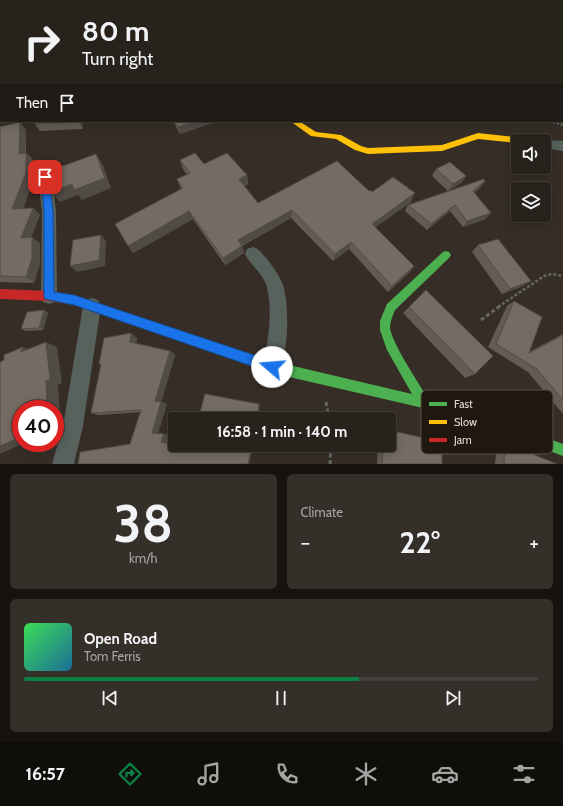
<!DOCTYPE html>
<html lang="en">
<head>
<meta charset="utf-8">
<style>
	:root { --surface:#28221c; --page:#342f29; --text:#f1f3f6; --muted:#a5a4a3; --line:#443f3b; --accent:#0b8043 }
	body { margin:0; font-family:Cabin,sans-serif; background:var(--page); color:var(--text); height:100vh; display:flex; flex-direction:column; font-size:15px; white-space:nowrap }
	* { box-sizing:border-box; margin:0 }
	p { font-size:13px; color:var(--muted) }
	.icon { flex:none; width:22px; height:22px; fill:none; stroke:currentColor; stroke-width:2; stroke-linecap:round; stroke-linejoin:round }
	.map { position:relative; height:464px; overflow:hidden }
	.details { display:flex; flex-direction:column; gap:10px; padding:10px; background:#16130f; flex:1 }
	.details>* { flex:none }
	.top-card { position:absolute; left:0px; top:0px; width:563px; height:122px; box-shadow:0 2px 10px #0003,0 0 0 1px var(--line); background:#28221c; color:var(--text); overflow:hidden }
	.controls { position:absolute; left:511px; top:134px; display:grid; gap:8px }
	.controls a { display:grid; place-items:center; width:40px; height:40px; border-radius:4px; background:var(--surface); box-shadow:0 2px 10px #0003,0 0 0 1px var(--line); font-size:20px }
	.speed { position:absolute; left:12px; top:400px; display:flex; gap:8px; font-size:20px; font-weight:700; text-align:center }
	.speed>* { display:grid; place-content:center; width:52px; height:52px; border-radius:50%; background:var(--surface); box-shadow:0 2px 10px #0003,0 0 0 1px var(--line); line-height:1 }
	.speed .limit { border:6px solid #d22; background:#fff; color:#111 }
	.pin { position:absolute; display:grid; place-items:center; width:34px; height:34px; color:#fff; margin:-17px; border-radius:8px; box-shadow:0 2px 6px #0006 }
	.me { position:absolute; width:44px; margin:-22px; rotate:288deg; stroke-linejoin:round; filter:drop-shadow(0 0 3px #0008) }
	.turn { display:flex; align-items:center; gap:14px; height:84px; padding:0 16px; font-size:18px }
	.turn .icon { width:52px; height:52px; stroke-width:2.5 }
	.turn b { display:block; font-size:28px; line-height:34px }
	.then { display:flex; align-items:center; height:38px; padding:0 16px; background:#0003; gap:8px; font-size:15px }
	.big { font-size:30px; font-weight:700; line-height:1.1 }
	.details .tile { flex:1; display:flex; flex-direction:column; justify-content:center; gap:6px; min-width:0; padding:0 14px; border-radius:6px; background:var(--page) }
	.details .dial { align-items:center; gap:0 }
	.dial b { font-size:52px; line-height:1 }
	.song { display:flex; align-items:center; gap:12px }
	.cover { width:48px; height:48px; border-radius:6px; background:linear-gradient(135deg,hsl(130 70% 55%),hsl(200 70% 35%)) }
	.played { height:4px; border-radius:2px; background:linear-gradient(90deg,var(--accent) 65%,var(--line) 65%) }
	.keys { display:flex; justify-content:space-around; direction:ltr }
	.heat { display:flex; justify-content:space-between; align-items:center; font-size:22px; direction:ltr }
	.details .tiles { flex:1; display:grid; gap:10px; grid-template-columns:1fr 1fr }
	.tile:last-child { grid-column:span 2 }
	.trip { position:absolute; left:168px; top:412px; width:228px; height:40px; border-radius:4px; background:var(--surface); box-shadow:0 2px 10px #0003,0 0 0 1px var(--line); font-weight:700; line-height:40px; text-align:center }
	.menu { display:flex; height:64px; justify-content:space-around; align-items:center; background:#100e0b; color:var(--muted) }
	.menu .icon { width:28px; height:28px }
	.menu .selected { color:var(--accent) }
	.menu b { font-size:18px; color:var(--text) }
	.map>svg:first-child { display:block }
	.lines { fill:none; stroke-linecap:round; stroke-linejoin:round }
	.path-far3 { stroke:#646862; stroke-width:1.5; stroke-dasharray:2 1.5; stroke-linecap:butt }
	.path-far2 { stroke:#646862; stroke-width:2; stroke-dasharray:2.5 1.5; stroke-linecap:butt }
	.path-far1 { stroke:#646862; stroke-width:2.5; stroke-dasharray:3 2; stroke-linecap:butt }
	.path { stroke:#646862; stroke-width:3; stroke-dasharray:4 2.5; stroke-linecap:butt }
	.street { fill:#58625c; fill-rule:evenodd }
	.fast { fill:#4caf50; fill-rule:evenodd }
	.slow { fill:#ffc107; fill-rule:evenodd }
	.jam { fill:#c62828; fill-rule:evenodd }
	.wall { fill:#645c54 }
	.shaded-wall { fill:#514b45 }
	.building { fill:#746b62; stroke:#514b45 }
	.route { fill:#1a73e8; stroke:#114b97 }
	.key { fill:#1f1811; stroke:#5a524b; stroke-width:1 }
	.key-label { font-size:11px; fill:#e4dad1 }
</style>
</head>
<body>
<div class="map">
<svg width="563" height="464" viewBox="0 0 563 464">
	<rect width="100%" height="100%" fill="#362e26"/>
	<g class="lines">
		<!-- path-far3 -->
		<path class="path-far3" d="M422 1 424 0"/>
		<!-- path-far2 -->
		<path class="path-far2" d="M549 121 563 125"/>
		<!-- path-far1 -->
		<path class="path-far1" d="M498 307 544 276 552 274 563 276"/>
		<!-- path -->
		<g class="path">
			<path d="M481 320 500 306"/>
			<path d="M326 402 329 419"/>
			<path d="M330 464 331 445"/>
		</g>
		<!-- street -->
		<g class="street">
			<rect x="543" y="0" width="10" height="1"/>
			<path d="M562 10 563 11V17L562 16Z"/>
			<path d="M544 140 563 141V151L544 148V141H539Z"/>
			<path d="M45 172 50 173 52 177 56 212 57 296 55 302 49 304 43 302 41 296 42 212 38 177 40 173Z"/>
			<path d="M253 247C259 249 262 254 267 259 273 267 279 275 283 285 290 309 288 351 279 374L272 376 265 374C261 363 267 349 268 337 270 321 271 304 267 288 264 274 251 266 245 254L247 249Z"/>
			<path d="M92 298 98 300 101 306 83 426 74 464H52L63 426 83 306 86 300Z"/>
		</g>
		<!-- fast -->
		<path class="fast" d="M446 251 449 252 451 255 449 258 395 310C392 317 390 322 390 328 392 343 418 382 427 397L492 418 563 444V456L492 430 423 408 272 373 144 329 140 328 139 324 140 320 144 319 272 361 412 394 387 350 380 330V321L387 304 443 252Z"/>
		<!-- slow -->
		<path class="slow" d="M290 121H299L316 132 341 135 361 146 368 148 442 145 478 133 523 138 527 141H518V143L478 139 442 151 368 154 355 150 336 139 311 136Z"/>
		<!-- jam -->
		<path class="jam" d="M0 289 49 291 74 295 144 319 148 320 149 324 148 328 144 329 74 305 49 301 0 299Z"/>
	</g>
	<!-- wall -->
	<g class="wall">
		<path d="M559 0H563V4L562 3V1H560Z"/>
		<path d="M82 121 83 129 40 131 35 124Z"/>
		<path d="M173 121H212V123L180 134Z"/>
		<path d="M20 122 26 130V153L33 160V180L23 209 33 208 40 215 31 237 40 243V264L34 283 0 282V127Z"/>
		<path d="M180 160 204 164 247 175 248 184 244 186 258 203 369 191 411 202 375 227 414 266 409 273 388 292 349 249 333 261 291 218 242 246 244 253 225 265 193 219 133 253 181 189 177 179 187 175 183 169Z"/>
		<path d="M436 169 466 176 461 183 448 191 432 176Z"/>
		<path d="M481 187 474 193 486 219 463 227 450 211 427 230 405 211 408 205Z"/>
		<path d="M478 245 523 286 502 294 472 252Z"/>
		<path d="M514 301 529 352 563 334V414L528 372 488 347 507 306Z"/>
		<path d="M409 307 475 374 465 378 403 313Z"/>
		<path d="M44 310 48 313 43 330 26 331 21 329Z"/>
		<path d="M137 338 136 344 170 351 175 355 161 402 167 404 158 433 169 435 167 443 175 444V445H182L191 446 253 445 249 464H78L130 444 141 412 99 415 91 413 101 365 99 364Z"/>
		<path d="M497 443H505L557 464H495Z"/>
		<path d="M378 445H389L442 464H377Z"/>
	</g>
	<!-- shaded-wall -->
	<g class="shaded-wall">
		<path d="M26 0H42L40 1H24Z"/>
		<path d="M1 13V23H0V14Z"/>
		<path d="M1 70V83L0 84V71Z"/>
		<path d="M0 99 1 100V112L0 114Z"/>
		<path d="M78 121H82L83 129 79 122Z"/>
		<path d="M196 121H212V123L180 134 178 127Z"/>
		<path d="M20 122 26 130 25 162 19 154Z"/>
		<path d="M26 153 33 160V180L20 216 12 209Z"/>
		<path d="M96 154 103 165 111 188 82 200 78 195 60 202 51 192Z"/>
		<path d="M247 175 248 184 240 188 239 179Z"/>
		<path d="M466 176 461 183 448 191 453 184Z"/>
		<path d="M485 181 481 187 468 197 473 191Z"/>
		<path d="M415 193 411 202 369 232 372 224Z"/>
		<path d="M455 205 450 211 427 230 431 224Z"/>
		<path d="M33 208 40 215 29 244 21 238Z"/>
		<path d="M292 210 291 218 239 247 238 240Z"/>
		<path d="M189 211 193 219 133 253 128 246Z"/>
		<path d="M491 213 486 219 463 227 467 221Z"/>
		<path d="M101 235 106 241 105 266 77 272 70 266Z"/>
		<path d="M32 237 40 243V264L34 283 26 277Z"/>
		<path d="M351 242 349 249 333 261 335 254Z"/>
		<path d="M242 246 244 253 225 265 223 258Z"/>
		<path d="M414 266 409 273 388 292 392 286Z"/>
		<path d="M531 281 523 286 502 294 510 289Z"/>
		<path d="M44 310 48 313 43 330 39 328Z"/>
		<path d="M131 333 137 338 136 347 130 342Z"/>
		<path d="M46 342 57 347 62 383 58 385 61 426 55 429V409H47L46 381Z"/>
		<path d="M23 347 36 352H21Z"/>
		<path d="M170 351 175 355 161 403 155 401Z"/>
		<path d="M161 402 167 404 158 433H152Z"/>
		<path d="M259 404 260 406 258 419H257Z"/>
		<path d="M164 434 169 435 167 443 161 442Z"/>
		<path d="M21 437V443H24L0 454V446Z"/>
		<path d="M252 445H253L249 464H248Z"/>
	</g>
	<!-- building -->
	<g class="building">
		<path d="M0 0H26L24 1H1V13L0 14Z"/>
		<path d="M54 0H80V1H53Z"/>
		<path d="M0 42H1V70L0 71Z"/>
		<path d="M36 121H78L79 122 35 124Z"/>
		<path d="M174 121H196L178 127Z"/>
		<path d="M20 122 19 154 26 153V173L12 209 33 208 21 238 32 237V258L26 277 0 276V127Z"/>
		<path d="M195 153 204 164 227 153 247 175 239 179 258 203 337 161 369 191 370 190 372 192 393 177 415 193 372 224 414 266 392 286 351 242 335 254 292 210 238 240 242 246 223 258 189 211 128 246 115 224 183 188 177 179 190 173 180 160Z"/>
		<path d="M96 154 105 178 74 190 72 184 51 192 46 171 61 170 60 167Z"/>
		<path d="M450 162 466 176 453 184 436 169Z"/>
		<path d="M484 179 485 181 473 191 491 213 467 221 455 205 431 224 408 205Z"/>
		<path d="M101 235 99 260 70 266 73 240Z"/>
		<path d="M498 239 531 281 510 289 478 245Z"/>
		<path d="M426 290 493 356 475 374 409 307Z"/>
		<path d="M514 301 542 317 529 353 563 335V400L537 369 496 344Z"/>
		<path d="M44 310 39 328 21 329 27 312Z"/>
		<path d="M131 333 130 342 170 351 155 401 161 402 152 433 164 434 161 442 175 445 190 447 191 445H252L248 464H78L80 452 130 444 141 410 91 413 101 364H99L104 338Z"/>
		<path d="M46 342 50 379 46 381 47 409H21V437L0 446V362L4 360V355L23 347 21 352Z"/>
		<path d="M205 394 259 404 257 419H198Z"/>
		<path d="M389 430 442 442V464H382L383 445H389Z"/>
		<path d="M505 443 557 464H504Z"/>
	</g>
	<!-- route -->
	<path class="route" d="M45 174 49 177 53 212 54 292 74 295 272 361 276 363 278 367 276 371 272 373 74 305 45 299 44 296V212L41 177Z"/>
	<!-- legend -->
	<rect x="421" y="390" width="132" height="64" rx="6" class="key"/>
	<rect x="429" y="402" width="18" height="4" fill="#4caf50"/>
	<rect x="429" y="420" width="18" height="4" fill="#ffc107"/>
	<rect x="429" y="438" width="18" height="4" fill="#c62828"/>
	<g class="key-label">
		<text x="454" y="408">Fast</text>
		<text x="454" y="426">Slow</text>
		<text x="454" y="444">Jam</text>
	</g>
</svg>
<div class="controls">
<a><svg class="icon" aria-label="sound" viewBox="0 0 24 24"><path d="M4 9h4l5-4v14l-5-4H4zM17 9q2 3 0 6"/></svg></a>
<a><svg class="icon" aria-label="layers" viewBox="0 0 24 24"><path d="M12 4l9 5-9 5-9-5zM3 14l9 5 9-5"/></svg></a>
</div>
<div class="speed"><div class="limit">40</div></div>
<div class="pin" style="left:45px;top:177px;background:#d93025"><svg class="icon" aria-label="arrive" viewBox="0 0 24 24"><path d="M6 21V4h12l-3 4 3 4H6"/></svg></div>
<svg class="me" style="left:272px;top:367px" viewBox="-20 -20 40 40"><circle r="19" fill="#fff"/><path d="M0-13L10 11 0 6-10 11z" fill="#1a73e8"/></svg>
<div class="trip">16:58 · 1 min · 140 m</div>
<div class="top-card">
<div class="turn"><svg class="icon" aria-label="right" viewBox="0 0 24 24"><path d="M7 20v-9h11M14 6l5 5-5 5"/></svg><div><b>80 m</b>Turn right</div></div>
<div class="then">Then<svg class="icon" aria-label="arrive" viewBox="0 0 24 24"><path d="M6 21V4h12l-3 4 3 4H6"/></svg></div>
</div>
</div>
<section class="details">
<div class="tiles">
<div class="tile dial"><b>38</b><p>km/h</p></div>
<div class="tile"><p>Climate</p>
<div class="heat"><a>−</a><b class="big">22°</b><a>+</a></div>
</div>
<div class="tile">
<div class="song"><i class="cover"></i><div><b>Open Road</b><p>Tom Ferris</p></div></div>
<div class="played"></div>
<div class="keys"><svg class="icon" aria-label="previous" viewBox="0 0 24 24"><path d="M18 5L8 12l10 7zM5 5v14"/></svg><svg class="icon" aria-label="pause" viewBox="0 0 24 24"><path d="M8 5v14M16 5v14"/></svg><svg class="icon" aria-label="next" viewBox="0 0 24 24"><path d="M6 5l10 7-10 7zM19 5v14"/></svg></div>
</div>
</div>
</section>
<nav class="menu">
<b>16:57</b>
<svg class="icon selected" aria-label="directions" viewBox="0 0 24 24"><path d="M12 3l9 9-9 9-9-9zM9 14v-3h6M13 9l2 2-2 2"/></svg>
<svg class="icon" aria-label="music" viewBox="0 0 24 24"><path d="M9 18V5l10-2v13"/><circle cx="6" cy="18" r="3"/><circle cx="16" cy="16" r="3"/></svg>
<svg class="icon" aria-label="phone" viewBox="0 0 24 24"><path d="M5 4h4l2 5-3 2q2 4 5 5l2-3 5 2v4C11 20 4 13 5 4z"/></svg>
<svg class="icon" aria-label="climate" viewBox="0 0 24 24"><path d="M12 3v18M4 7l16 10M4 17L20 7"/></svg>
<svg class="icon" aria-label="car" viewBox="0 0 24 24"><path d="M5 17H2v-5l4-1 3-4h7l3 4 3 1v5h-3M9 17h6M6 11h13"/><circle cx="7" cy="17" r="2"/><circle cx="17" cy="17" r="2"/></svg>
<svg class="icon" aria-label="filters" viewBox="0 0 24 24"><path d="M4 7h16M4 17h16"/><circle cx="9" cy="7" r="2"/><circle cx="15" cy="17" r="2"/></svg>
</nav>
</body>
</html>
